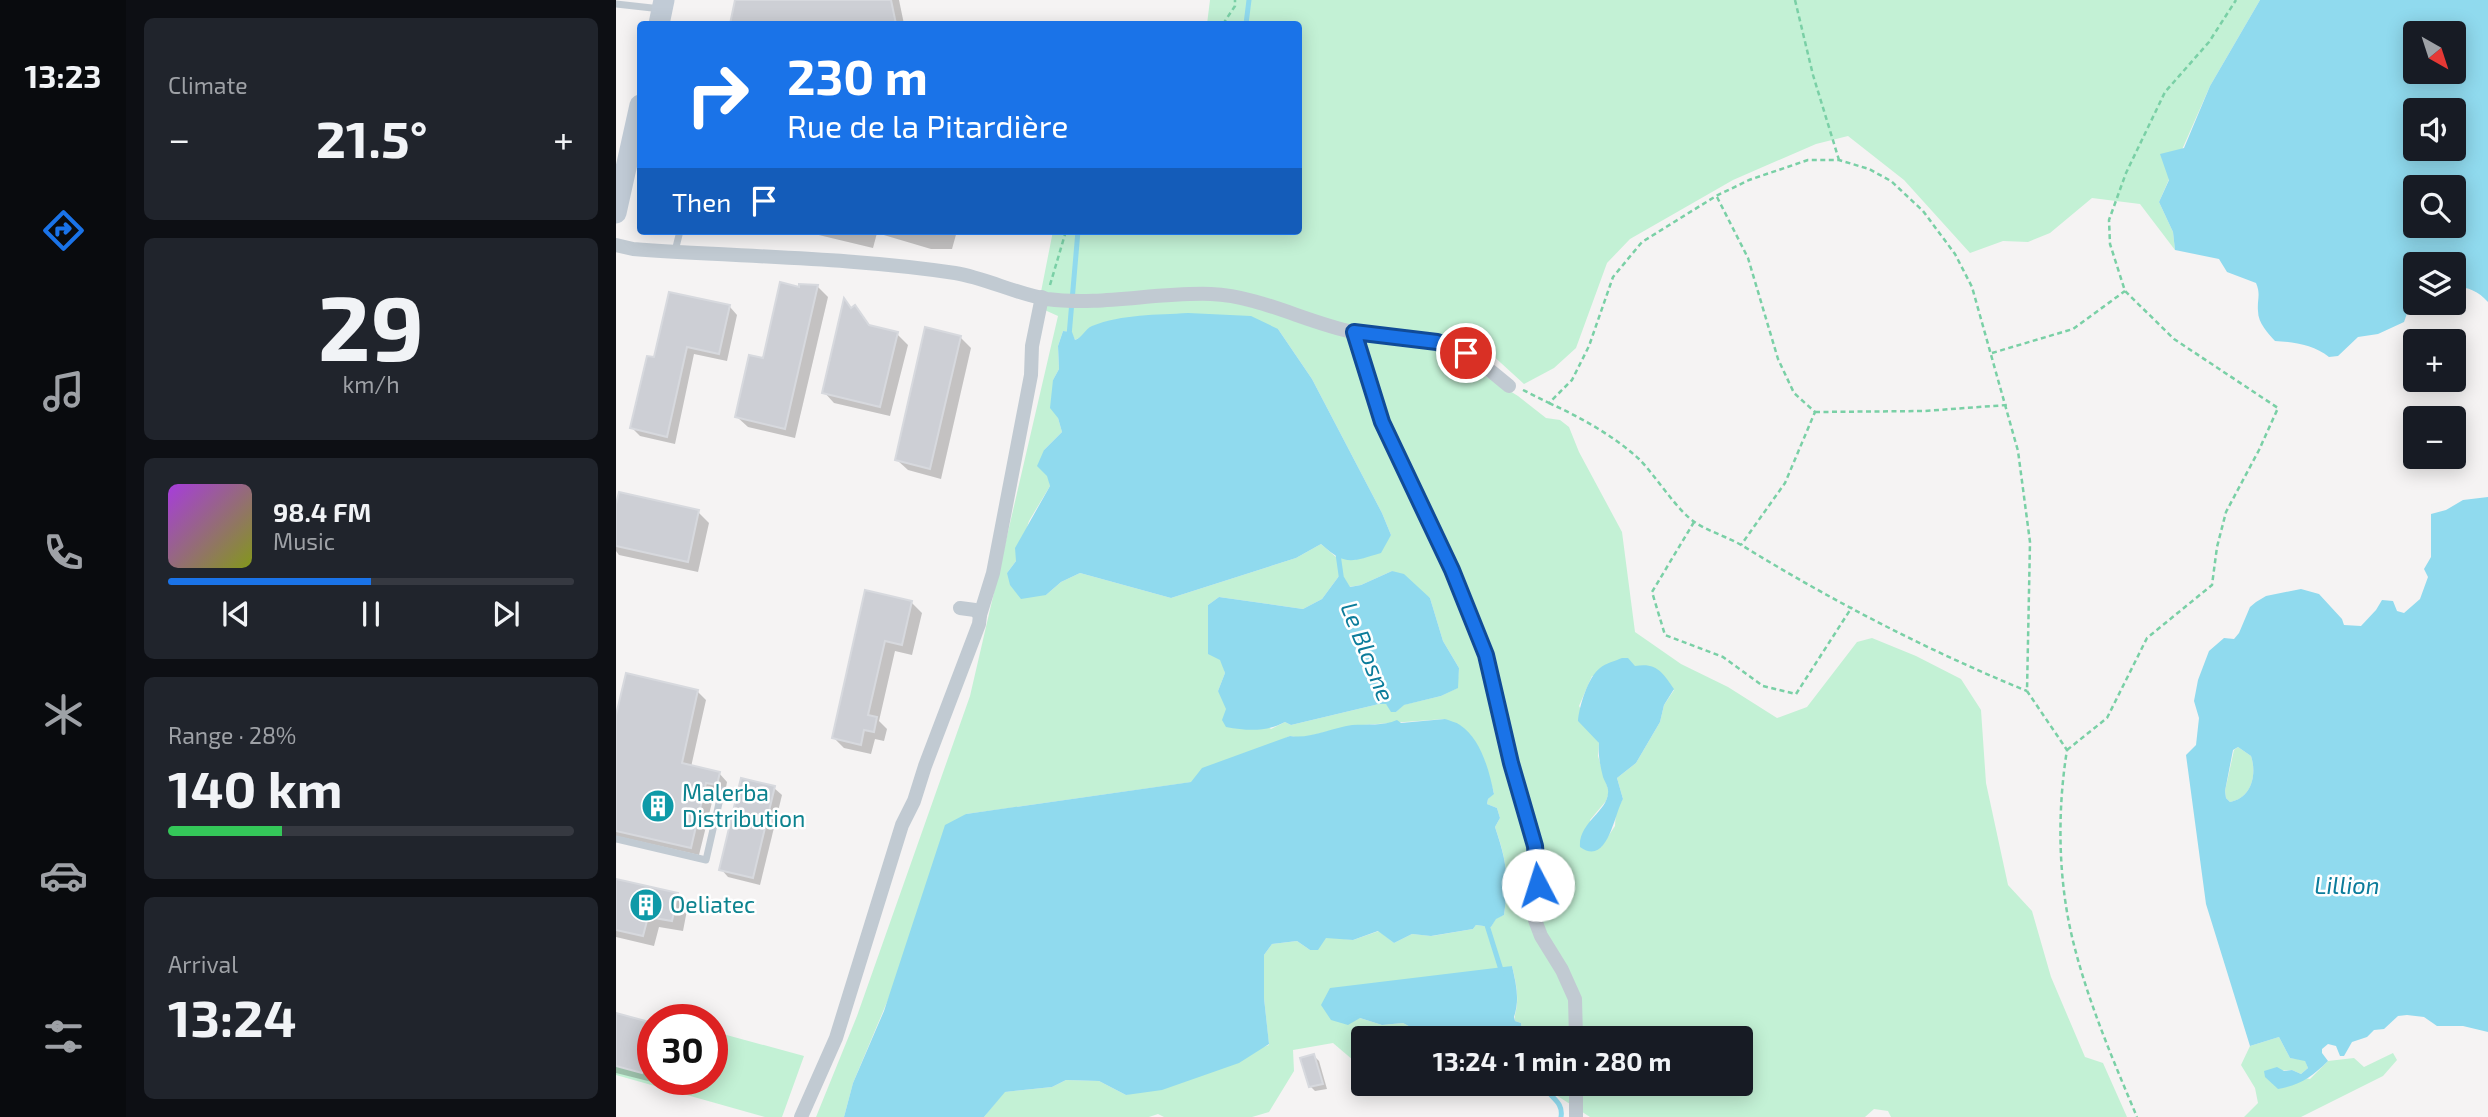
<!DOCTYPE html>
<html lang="en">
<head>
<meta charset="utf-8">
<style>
	:root { --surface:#171b24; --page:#20242c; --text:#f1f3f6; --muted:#9ea1a6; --line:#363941; --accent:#1a73e8 }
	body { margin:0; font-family:"Exo 2",sans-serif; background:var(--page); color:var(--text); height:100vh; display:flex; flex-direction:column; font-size:26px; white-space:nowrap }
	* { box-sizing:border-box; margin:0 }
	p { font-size:23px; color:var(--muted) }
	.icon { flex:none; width:38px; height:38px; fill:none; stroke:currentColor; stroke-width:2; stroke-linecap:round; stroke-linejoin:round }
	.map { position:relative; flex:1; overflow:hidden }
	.drawer { display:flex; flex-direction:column; gap:18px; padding:18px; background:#0d0f14; width:490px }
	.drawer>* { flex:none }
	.banner { position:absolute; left:21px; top:21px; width:665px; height:214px; border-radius:7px; box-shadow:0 4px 18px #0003; background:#1a73e8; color:#fff; overflow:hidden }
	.needle { width:46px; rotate:141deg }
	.controls { position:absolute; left:1787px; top:21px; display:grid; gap:14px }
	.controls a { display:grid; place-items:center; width:63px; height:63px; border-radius:7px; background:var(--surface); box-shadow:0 4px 18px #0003; font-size:35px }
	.speed { position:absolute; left:21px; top:1004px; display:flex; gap:14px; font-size:35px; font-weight:700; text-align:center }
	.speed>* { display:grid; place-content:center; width:91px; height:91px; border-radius:50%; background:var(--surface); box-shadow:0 4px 18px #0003; line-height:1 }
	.speed .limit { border:10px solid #d22; background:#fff; color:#111 }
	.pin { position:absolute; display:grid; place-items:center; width:60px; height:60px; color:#fff; margin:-30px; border:4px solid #fff; border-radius:50%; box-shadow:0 2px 7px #0007 }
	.me { position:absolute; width:77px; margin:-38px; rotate:355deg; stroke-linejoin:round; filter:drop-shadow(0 0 5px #0008) }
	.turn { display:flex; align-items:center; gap:24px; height:147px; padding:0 35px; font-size:32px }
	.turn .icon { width:91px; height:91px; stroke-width:2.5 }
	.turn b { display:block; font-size:49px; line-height:60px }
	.then { display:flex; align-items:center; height:66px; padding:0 35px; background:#0003; gap:14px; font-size:26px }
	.big { font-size:52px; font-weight:700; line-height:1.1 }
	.drawer .widget { flex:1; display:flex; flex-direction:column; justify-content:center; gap:10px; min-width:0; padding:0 24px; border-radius:10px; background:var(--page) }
	.drawer .dial { align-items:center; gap:0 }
	.dial b { font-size:91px; line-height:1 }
	.song { display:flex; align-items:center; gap:21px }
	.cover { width:84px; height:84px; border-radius:10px; background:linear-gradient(135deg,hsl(280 70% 55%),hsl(70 70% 35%)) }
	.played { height:7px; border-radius:4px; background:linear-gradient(90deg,var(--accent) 50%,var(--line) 50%) }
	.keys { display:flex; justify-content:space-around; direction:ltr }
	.heat { display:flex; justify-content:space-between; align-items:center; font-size:38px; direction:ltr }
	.charge { height:10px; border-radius:5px; background:linear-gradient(90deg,#34c759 28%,var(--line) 0) }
	.trip { position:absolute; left:735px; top:1026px; width:402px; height:70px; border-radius:7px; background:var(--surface); box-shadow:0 4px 18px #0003; font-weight:700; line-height:70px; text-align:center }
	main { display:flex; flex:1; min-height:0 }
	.menu { display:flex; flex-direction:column; width:126px; justify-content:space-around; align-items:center; background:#090b0e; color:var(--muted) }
	.menu .icon { width:49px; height:49px }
	.menu .on { color:var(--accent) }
	.menu b { font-size:32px; color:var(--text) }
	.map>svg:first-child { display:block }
	.green { fill:#c3f1d5; fill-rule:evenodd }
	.water { fill:#90daee; fill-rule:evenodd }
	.shadow { fill:#0003 }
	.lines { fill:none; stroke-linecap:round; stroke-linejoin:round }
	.stream { stroke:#90daee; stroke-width:5 }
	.building { fill:#cdcfd5; stroke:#d7d9de; stroke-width:2 }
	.path { stroke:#7ad0a6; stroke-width:2.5; stroke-dasharray:5 3.5; stroke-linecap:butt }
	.lane { stroke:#c1cad2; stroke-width:7 }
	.street { stroke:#c1cad2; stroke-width:14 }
	.secondary { stroke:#c1cbd6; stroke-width:21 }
	.route-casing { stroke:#114b97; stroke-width:18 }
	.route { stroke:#1a73e8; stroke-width:12 }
	.labels { text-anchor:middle; stroke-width:5; stroke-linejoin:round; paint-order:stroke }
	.culture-label { font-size:23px; fill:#0d838f; stroke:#fff; text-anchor:start }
	.water-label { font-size:24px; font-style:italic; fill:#0c7c9b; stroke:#fff }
</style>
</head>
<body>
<main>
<nav class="menu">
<b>13:23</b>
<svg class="icon on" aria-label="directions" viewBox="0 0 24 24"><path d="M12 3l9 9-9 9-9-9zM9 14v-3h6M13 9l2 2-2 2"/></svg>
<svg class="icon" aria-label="music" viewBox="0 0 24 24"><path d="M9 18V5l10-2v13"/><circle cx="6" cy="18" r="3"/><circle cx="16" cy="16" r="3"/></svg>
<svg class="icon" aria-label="phone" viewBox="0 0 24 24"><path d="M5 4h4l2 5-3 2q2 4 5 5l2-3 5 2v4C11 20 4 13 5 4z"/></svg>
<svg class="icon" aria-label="climate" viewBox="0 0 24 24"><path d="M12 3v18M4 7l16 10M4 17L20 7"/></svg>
<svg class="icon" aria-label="car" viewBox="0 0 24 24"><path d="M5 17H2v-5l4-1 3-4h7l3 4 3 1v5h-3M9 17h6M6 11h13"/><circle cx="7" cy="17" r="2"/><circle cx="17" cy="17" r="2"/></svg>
<svg class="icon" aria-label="filters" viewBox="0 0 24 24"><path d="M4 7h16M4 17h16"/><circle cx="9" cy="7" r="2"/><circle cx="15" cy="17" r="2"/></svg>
</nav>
<section class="drawer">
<div class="widget"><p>Climate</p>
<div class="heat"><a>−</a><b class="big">21.5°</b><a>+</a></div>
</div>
<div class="widget dial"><b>29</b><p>km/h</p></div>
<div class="widget">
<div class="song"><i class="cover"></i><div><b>98.4 FM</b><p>Music</p></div></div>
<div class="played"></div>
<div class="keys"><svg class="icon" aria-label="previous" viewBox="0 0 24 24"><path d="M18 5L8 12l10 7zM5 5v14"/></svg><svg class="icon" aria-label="pause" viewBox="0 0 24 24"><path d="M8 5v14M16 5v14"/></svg><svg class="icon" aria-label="next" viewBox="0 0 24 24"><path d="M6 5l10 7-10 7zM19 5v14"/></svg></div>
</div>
<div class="widget"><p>Range · 28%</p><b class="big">140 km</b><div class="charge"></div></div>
<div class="widget"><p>Arrival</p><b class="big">13:24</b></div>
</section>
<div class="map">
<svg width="1872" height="1117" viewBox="0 0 1872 1117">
	<rect width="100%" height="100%" fill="#f5f3f3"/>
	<!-- green -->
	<g class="green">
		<path d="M594 0H1644L1594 86 1543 202 1557 232 1559 250 1524 204 1476 198 1434 233 1412 242 1387 241 1354 253 1288 180 1232 136 1200 144 1117 180 1014 239 991 263 960 348 938 368 908 384 862 342 833 330V354L902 396 930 418 944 420 953 427 963 452 1006 532 1019 632 1065 664 1112 687 1161 718 1191 707 1241 642 1256 638 1300 656 1345 679 1365 710 1370 783 1392 885 1416 911 1435 977 1469 1057 1487 1063 1511 1117H1275L1272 1111 1258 1109 1249 1117H974L940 1095 917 1088V1083H1125V1038H910L906 1032 905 1023 899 1021C898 1014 901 1010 901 1003 902 991 899 978 896 966L744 1018 766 1025 787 1023 800 1030 811 1029 831 1038H747V1066H744L717 1043 677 1050 678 1071 653 1112 636 1117H548L542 1114 533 1117H368L388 1092 436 1087 450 1080 483 1081 510 1095 653 1045 648 998V955L656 944 681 941 694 950 710 937 737 940 763 931 778 943 796 934 816 936 857 929 860 925 875 927 880 918 888 915C893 879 891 861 879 827L884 818 881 808 871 804 872 799 878 793 868 760 829 719 734 726 685 738 674 736 576 782 350 814 237 1083 228 1117H200L241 1016 354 696 442 316 422 307 437 231H682V24H591ZM662 329 696 379 766 513 775 535 739 560 720 557 705 544 680 558 555 598 464 573 445 582 430 595 391 573 400 561 413 521 434 486 428 450 446 432 442 418 437 380 443 369 442 346 447 331 455 332 459 340 465 337ZM776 571 814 598 827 641 843 668 841 688 825 696 787 705 780 712 770 704H763L675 725 669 722 655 729 602 691 609 673 593 617 592 605 603 597 687 609 706 599 723 576 733 587 745 585ZM976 676 1058 690 1048 705 1044 722 1020 763 1001 778 1007 799 1000 810 999 826 985 847 974 820 990 801 993 792 982 756 983 743 963 706Z"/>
		<path d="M1622 747 1635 756C1641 774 1636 798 1614 802L1610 798 1609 791 1618 750Z"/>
		<path d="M96 1031 188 1056 166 1117H149L0 1075V1066L37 1032V1080H96Z"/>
		<path d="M1663 1037 1674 1058 1689 1060 1692 1068 1685 1074 1676 1070 1648 1071 1694 1079 1712 1061 1738 1058 1748 1067 1777 1053 1781 1060 1767 1076 1685 1117H1628L1642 1103 1639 1088 1625 1065 1634 1046Z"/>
	</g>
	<!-- water -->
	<g class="water">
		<path d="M1644 0H1872V302C1862 291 1853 287 1838 287V264H1799V298L1795 302 1788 322 1762 334 1742 337 1722 356 1713 357C1698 345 1678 342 1659 341 1652 333 1642 323 1642 311 1641 300 1645 294 1640 283L1611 272 1603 259 1559 250 1557 232 1543 202 1553 180 1544 154 1568 148 1594 86ZM1838 33V72H1799V33ZM1799 110H1838V149H1799ZM1799 187H1838V226H1799Z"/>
		<path d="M572 313 635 316 662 329 696 379 766 513 775 535 765 553C735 562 729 566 705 544L680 558 555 598 464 573 445 582 430 595 405 599 394 585 391 573 400 561 399 548 434 486 431 476 421 466 428 450 446 432 442 418 434 408 437 380 443 369 442 346 447 331 456 332 459 340C467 337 469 329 476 326 506 314 541 315 572 313Z"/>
		<path d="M1872 497V1032L1847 1026H1821L1808 1017 1791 1015 1782 1016 1768 1029 1758 1030 1751 1037 1736 1042 1728 1056H1724L1720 1046 1712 1044 1706 1049V1053L1712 1061C1696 1077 1684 1085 1662 1089L1649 1077 1648 1071 1661 1067 1668 1071 1676 1070 1685 1074 1692 1068 1689 1061 1674 1058 1663 1037 1634 1046 1590 904 1570 755 1580 745 1583 718 1578 701 1582 680 1593 651 1608 638 1618 639 1623 633 1634 607 1640 602 1650 596 1685 589 1703 594 1726 619 1728 625 1745 626 1760 610 1766 600 1777 601 1781 611 1788 613 1804 599 1812 577 1808 569 1815 557V514L1830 510 1847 500ZM1622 747 1635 756C1641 774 1636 798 1614 802L1610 798 1609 791 1617 750Z"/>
		<path d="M776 571 788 574 814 598 827 641 843 668 842 688 825 696 788 705 780 712H775L770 704H763L675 725 669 722C650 732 632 731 610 727L606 720 610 709 602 691 609 673 604 660 592 654V605L603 597 687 609 706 599 723 576 728 577 734 587 745 585Z"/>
		<path d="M1006 658H1012L1019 666C1041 662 1047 673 1058 689L1048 705 1044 722 1020 763 1001 778 1007 799C998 814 992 867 964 847 962 823 991 812 992 793 993 788 989 782 987 777 984 765 982 755 983 743L962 721C963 707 972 677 984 668 990 663 999 661 1006 658Z"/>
		<path d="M829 719C834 721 840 722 844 725 865 739 873 770 878 794L872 799 871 804 881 808 884 818 879 827C891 862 893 879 888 915L880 919 875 927 860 925 857 929 815 936 796 934 778 943 762 931 737 940 710 938 702 950H694L681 941 656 944 648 955V998L653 1044 623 1063 546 1090 510 1095 483 1081 450 1080 436 1087 389 1092 368 1117H228L237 1083 268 1011 329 825 350 814 575 782 586 768 674 736C695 739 715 728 736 725 751 724 767 726 781 720L785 723Z"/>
		<path d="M896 966C900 984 904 999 898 1017L899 1021 905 1023 906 1032 900 1038H831L811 1029 800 1030 787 1023 766 1025 744 1018 732 1025 715 1020 705 1005 714 988Z"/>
	</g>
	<!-- shadow -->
	<g class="shadow">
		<path d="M121 0H283L288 24H115Z"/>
		<path d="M186 231H341L336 249H315L261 233 257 248Z"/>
		<path d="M185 286 202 287 212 297 179 438 132 427 121 417Z"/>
		<path d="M229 301 237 309 239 308 256 328 281 334 292 345 274 416 218 403 208 392Z"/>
		<path d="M114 307 121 315 111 361 78 354 59 444 24 436 16 428 40 359Z"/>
		<path d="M344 337 355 348 325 479 292 470 281 460Z"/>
		<path d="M0 512H82L93 523 82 572 3 555 0 551Z"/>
		<path d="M251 592 295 602 306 613 296 655 279 651 263 721 271 729 268 741 259 739 255 754 228 748 218 738Z"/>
		<path d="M81 691 90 700 75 767 103 773 111 782 109 793 99 790 83 855 0 836V723Z"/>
		<path d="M158 788 166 795 144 885 112 877 105 869Z"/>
		<path d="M0 881 62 895 72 905 67 931 43 927 38 946 0 937Z"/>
		<path d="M0 1015 37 1025 36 1082 0 1073Z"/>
		<path d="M698 1056 703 1061 711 1089 699 1091 694 1086Z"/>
	</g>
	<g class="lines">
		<!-- stream -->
		<g class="stream">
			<path d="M630 24 633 0"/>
			<path d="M453 336 462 231"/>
			<path d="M722 554 726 582"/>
			<path d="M870 922 886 973"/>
			<path d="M900 1028 929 1032 931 1038"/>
			<path d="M927 1083C931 1097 948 1100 945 1117"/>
		</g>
	</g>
	<!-- building -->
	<g class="building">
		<path d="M119 0H275L280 24H114Z"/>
		<path d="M164 282 183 287V284L202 285 169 429 119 417 133 355 147 358Z"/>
		<path d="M53 292 114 305 103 354 71 347 51 437 14 428 31 356 38 357Z"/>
		<path d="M228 298 235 308 239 305 253 325 282 332 264 407 206 393Z"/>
		<path d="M309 327 345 336 314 469 279 460Z"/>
		<path d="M3 492 83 510 72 562 0 546V504Z"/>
		<path d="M249 590 296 601 286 645 269 641 252 715 261 717 258 732 248 730 245 745 216 738Z"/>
		<path d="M10 673 82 690 66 763 104 772 101 785 90 783 75 848 0 831V715Z"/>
		<path d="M125 778 159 786 137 878 103 870Z"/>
		<path d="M0 879 62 893 56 921 32 917 27 936 0 930Z"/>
		<path d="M0 1013 37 1023V1032L26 1073 0 1066Z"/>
		<path d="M698 1054 707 1084 693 1087 684 1058Z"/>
	</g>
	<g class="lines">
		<!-- path -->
		<g class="path">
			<path d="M1179 0 1197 75 1223 160"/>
			<path d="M607 24 619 6V0"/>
			<path d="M1101 197 1132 258 1162 359 1178 393 1199 412 1169 483 1125 545"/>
			<path d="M434 285 450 231"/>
			<path d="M1376 353 1457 329 1509 291"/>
			<path d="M907 390 933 403 956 380 973 346 997 277 1026 242 1100 196 1133 180 1192 160H1223L1253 169 1275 181 1307 211 1339 254 1356 287 1402 451 1414 542 1411 691 1451 750C1441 812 1442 880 1457 941 1472 1002 1497 1060 1521 1117"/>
			<path d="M933 403C964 417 998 436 1023 459 1040 476 1061 511 1080 523 1094 532 1112 537 1127 546 1218 602 1313 651 1411 691"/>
			<path d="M1199 412 1308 411 1391 405"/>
			<path d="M1078 522 1036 592 1049 635 1107 657 1147 686 1180 694 1236 607"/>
			<path d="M1451 750 1491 718 1531 638 1596 585 1601 547 1610 512 1643 450 1662 408 1558 339 1509 291 1494 244 1493 220 1510 173 1549 92 1593 42 1620 0"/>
		</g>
		<!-- lane -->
		<g class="lane">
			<path d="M0 4 45 9"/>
			<path d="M59 251 64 231"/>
			<path d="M0 839 90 860 106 790"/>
		</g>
		<!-- street -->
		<g class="street">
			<path d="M0 245 17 249C124 257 233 257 339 273 370 278 400 294 431 299 485 306 540 292 595 294 644 296 689 322 737 332 770 338 806 335 837 346 857 354 875 372 893 386"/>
			<path d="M738 332 750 376 766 422 836 570 870 655 895 763 919 846 922 885 918 906 919 920 925 936 946 970 959 999 960 1038"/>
			<path d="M364 615 377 573 415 375 416 346 426 297"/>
			<path d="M960 1083V1117"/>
			<path d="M185 1117 220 1038 286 825 298 801 309 766 363 624 364 615 359 610 344 608"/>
		</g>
		<!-- secondary -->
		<g class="secondary">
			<path d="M43 24 48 0"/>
			<path d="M0 213 24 105"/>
		</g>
	</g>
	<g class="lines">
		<defs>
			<path id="route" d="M850 353 821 342 738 332 766 422 836 570 870 655 895 763 919 846 922 885"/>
		</defs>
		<!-- route casing -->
		<use href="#route" class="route-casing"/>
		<!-- route -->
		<use href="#route" class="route"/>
	</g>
	<!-- icons -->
	<defs>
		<symbol id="building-disc" viewBox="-11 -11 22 22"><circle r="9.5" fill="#0f9aa8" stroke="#fff"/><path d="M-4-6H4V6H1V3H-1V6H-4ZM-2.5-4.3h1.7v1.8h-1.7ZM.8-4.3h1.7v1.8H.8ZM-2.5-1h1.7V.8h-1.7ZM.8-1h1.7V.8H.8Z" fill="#fff"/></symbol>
	</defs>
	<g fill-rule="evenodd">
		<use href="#building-disc" x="23" y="787" width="38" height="38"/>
		<use href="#building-disc" x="11" y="886" width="38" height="38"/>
	</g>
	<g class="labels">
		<!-- culture labels -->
		<g class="culture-label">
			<text x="66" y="801">Malerba<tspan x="66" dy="26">Distribution</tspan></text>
			<text x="54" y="913">Oeliatec</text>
		</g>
		<!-- water labels -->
		<g class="water-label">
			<text transform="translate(751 652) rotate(68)" y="8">Le Blosne</text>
			<text x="1731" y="894">Lillion</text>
		</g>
	</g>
</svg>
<div class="controls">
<a><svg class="needle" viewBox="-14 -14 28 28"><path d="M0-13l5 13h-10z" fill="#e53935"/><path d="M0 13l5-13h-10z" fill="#9ea1a6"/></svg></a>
<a><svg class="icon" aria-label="sound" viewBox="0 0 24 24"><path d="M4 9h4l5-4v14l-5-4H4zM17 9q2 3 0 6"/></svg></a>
<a><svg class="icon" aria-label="search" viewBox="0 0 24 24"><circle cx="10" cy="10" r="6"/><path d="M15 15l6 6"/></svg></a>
<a><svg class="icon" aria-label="layers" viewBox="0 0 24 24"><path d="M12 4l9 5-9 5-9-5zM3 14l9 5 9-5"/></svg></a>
<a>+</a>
<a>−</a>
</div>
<div class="speed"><div class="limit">30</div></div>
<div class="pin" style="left:850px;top:353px;background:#d93025"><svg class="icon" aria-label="arrive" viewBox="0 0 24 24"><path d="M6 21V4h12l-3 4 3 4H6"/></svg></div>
<svg class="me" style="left:922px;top:885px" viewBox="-20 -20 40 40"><circle r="19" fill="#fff"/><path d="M0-13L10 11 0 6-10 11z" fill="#1a73e8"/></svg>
<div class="trip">13:24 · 1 min · 280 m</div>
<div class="banner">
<div class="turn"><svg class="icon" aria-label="right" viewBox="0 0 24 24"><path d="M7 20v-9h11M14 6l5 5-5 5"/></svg><div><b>230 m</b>Rue de la Pitardière</div></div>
<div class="then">Then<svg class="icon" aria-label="arrive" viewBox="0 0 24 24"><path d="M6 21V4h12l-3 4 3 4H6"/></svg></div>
</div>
</div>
</main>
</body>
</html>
